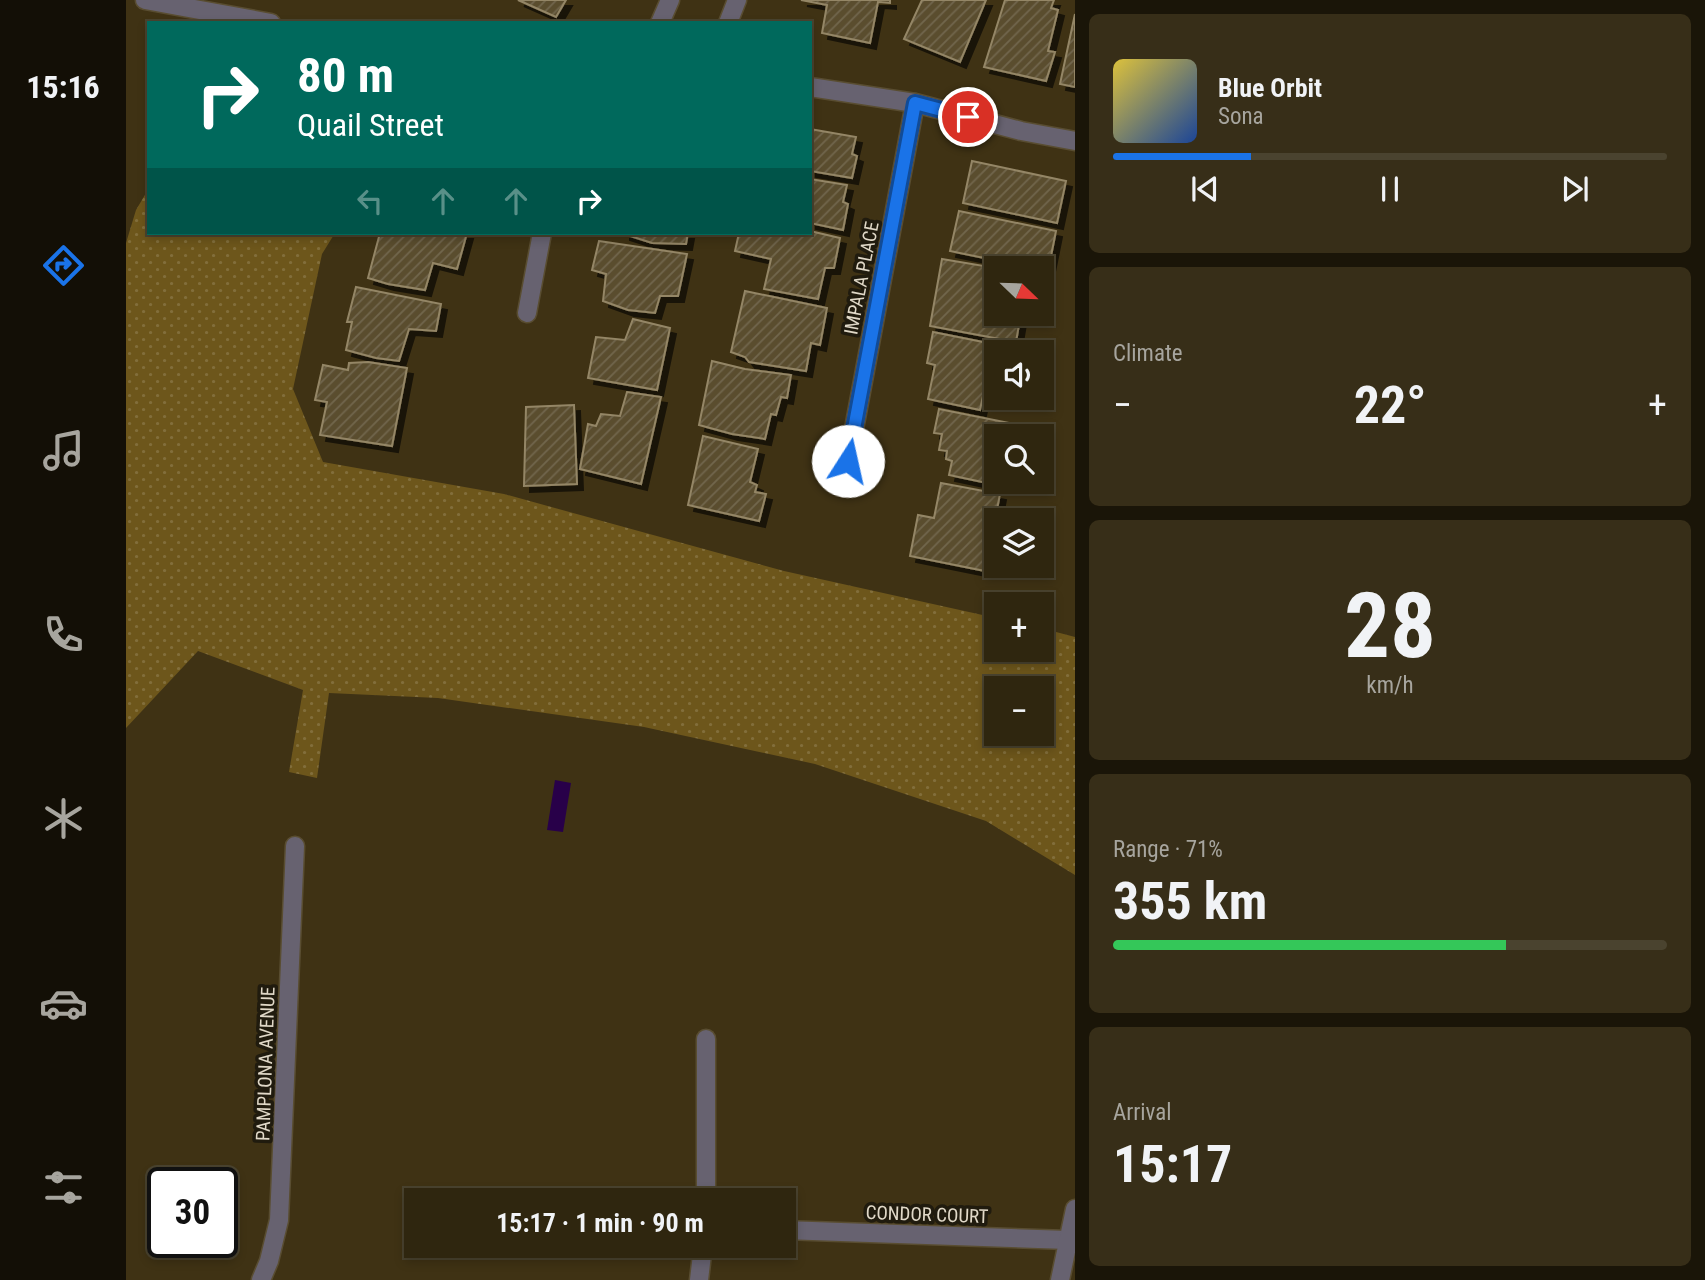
<!DOCTYPE html>
<html lang="en">
<head>
<meta charset="utf-8">
<style>
	:root { --surface:#2f260f; --page:#372e18; --text:#f1f3f6; --muted:#a7a59e; --line:#4a432f; --accent:#1a73e8 }
	body { margin:0; font-family:"Roboto Condensed",sans-serif; background:var(--page); color:var(--text); height:100vh; display:flex; flex-direction:column; font-size:26px; white-space:nowrap }
	* { box-sizing:border-box; margin:0 }
	p { font-size:23px; color:var(--muted) }
	.icon { flex:none; width:38px; height:38px; fill:none; stroke:currentColor; stroke-width:2; stroke-linecap:round; stroke-linejoin:round }
	.map { position:relative; flex:1; overflow:hidden }
	.side { display:flex; flex-direction:column; gap:14px; padding:14px; background:#1a1508; width:630px }
	.side>* { flex:none }
	.guide { position:absolute; left:21px; top:21px; width:665px; height:214px; border-radius:0px; box-shadow:0 4px 10px #0003,0 0 0 2px var(--line); background:#00695c; color:#fff; overflow:hidden }
	.needle { width:46px; rotate:113deg }
	.buttons { position:absolute; left:858px; top:256px; display:grid; gap:14px }
	.buttons a { display:grid; place-items:center; width:70px; height:70px; border-radius:0px; background:var(--surface); box-shadow:0 4px 10px #0003,0 0 0 2px var(--line); font-size:35px }
	.speed { position:absolute; left:21px; top:1167px; display:flex; gap:14px; font-size:35px; font-weight:700; text-align:center }
	.speed>* { display:grid; place-content:center; width:91px; height:91px; border-radius:50%; background:var(--surface); box-shadow:0 4px 10px #0003,0 0 0 2px var(--line); line-height:1 }
	.speed .limit { border:4px solid #111; border-radius:10px; background:#fff; color:#111 }
	.pin { position:absolute; display:grid; place-items:center; width:60px; height:60px; color:#fff; margin:-30px; border:4px solid #fff; border-radius:50%; box-shadow:0 2px 7px #0007 }
	.me { position:absolute; width:77px; margin:-38px; rotate:10deg; stroke-linejoin:round; filter:drop-shadow(0 0 5px #0008) }
	.turn { display:flex; align-items:center; gap:24px; height:147px; padding:0 35px; font-size:32px }
	.turn .icon { width:91px; height:91px; stroke-width:2.5 }
	.turn b { display:block; font-size:49px; line-height:60px }
	.lanes { display:flex; align-items:center; height:66px; padding:0 35px; background:#0003; justify-content:center; gap:35px; direction:ltr }
	.lanes .off { opacity:.35 }
	.big { font-size:52px; font-weight:700; line-height:1.1 }
	.side .widget { flex:1; display:flex; flex-direction:column; justify-content:center; gap:10px; min-width:0; padding:0 24px; border-radius:10px; background:var(--page) }
	.side .dial { align-items:center; gap:0 }
	.dial b { font-size:91px; line-height:1 }
	.song { display:flex; align-items:center; gap:21px }
	.cover { width:84px; height:84px; border-radius:10px; background:linear-gradient(135deg,hsl(50 70% 55%),hsl(220 70% 35%)) }
	.played { height:7px; border-radius:4px; background:linear-gradient(90deg,var(--accent) 25%,var(--line) 25%) }
	.keys { display:flex; justify-content:space-around; direction:ltr }
	.heat { display:flex; justify-content:space-between; align-items:center; font-size:38px; direction:ltr }
	.charge { height:10px; border-radius:5px; background:linear-gradient(90deg,#34c759 71%,var(--line) 0) }
	.trip { position:absolute; left:278px; top:1188px; width:392px; height:70px; border-radius:0px; background:var(--surface); box-shadow:0 4px 10px #0003,0 0 0 2px var(--line); font-weight:700; line-height:70px; text-align:center }
	main { display:flex; flex:1; min-height:0 }
	.tab-bar { display:flex; flex-direction:column; width:126px; justify-content:space-around; align-items:center; background:#130f06; color:var(--muted) }
	.tab-bar .icon { width:49px; height:49px }
	.tab-bar .selected { color:var(--accent) }
	.tab-bar b { font-size:32px; color:var(--text) }
	.map>svg:first-child { display:block }
	.park { fill:url(#park-dots); fill-rule:evenodd }
	.water { fill:#280049 }
	.building { fill:url(#building-hatch); stroke:#948666; stroke-width:2; filter:url(#shadow) }
	.lines { fill:none; stroke-linecap:round; stroke-linejoin:round }
	.minor-casing { stroke:#594d31; stroke-width:21 }
	.minor { stroke:#676270; stroke-width:18 }
	.route-casing { stroke:#114b97; stroke-width:18 }
	.route { stroke:#1a73e8; stroke-width:12 }
	.labels { text-anchor:middle; stroke-width:7; stroke-linejoin:round; paint-order:stroke }
	.street-label { font-size:19px; fill:#e1d9c8; stroke:#201b0e }
</style>
</head>
<body>
<main>
<nav class="tab-bar">
<b>15:16</b>
<svg class="icon selected" aria-label="directions" viewBox="0 0 24 24"><path d="M12 3l9 9-9 9-9-9zM9 14v-3h6M13 9l2 2-2 2"/></svg>
<svg class="icon" aria-label="music" viewBox="0 0 24 24"><path d="M9 18V5l10-2v13"/><circle cx="6" cy="18" r="3"/><circle cx="16" cy="16" r="3"/></svg>
<svg class="icon" aria-label="phone" viewBox="0 0 24 24"><path d="M5 4h4l2 5-3 2q2 4 5 5l2-3 5 2v4C11 20 4 13 5 4z"/></svg>
<svg class="icon" aria-label="climate" viewBox="0 0 24 24"><path d="M12 3v18M4 7l16 10M4 17L20 7"/></svg>
<svg class="icon" aria-label="car" viewBox="0 0 24 24"><path d="M5 17H2v-5l4-1 3-4h7l3 4 3 1v5h-3M9 17h6M6 11h13"/><circle cx="7" cy="17" r="2"/><circle cx="17" cy="17" r="2"/></svg>
<svg class="icon" aria-label="filters" viewBox="0 0 24 24"><path d="M4 7h16M4 17h16"/><circle cx="9" cy="7" r="2"/><circle cx="15" cy="17" r="2"/></svg>
</nav>
<div class="map">
<svg width="949" height="1280" viewBox="0 0 949 1280">
	<defs>
		<pattern id="park-dots" width="8" height="8" patternUnits="userSpaceOnUse" patternTransform="scale(1.75)"><rect width="8" height="8" fill="#6d561b"/><path d="M2 2h.1M6 6h.1" fill="none" stroke="#826e3b" stroke-width="1.8" stroke-linecap="round"/></pattern>
		<pattern id="building-hatch" width="6" height="6" patternUnits="userSpaceOnUse" patternTransform="scale(1.75)"><rect width="6" height="6" fill="#5a4d2f"/><path d="M-1 1l2-2M0 6l6-6M5 7l2-2" fill="none" stroke="#71664c"/></pattern>
		<filter id="shadow"><feDropShadow dx="6" dy="6" stdDeviation="0" flood-color="#0009"/></filter>
	</defs>
	<rect width="100%" height="100%" fill="#3f3214"/>
	<!-- park -->
	<path class="park" d="M23 188V233H209L196 254 167 389 197 462 378 494 658 571 870 618V649H915V628L949 637V875L860 821 689 764 518 727 312 698 203 693 191 778 163 772 177 690 72 651 0 728V243L10 210ZM870 688H915V733H870Z"/>
	<!-- water -->
	<path class="water" d="M429 780 445 783 437 832 421 830Z"/>
	<!-- building -->
	<g class="building">
		<path d="M392 0H440L430 17Z"/>
		<path d="M675 0H764V3L752 2 744 43 696 33 701 5Z"/>
		<path d="M796 0H860L834 62 778 39Z"/>
		<path d="M879 0H928L925 8 932 10 922 51 929 52 920 81 858 67Z"/>
		<path d="M949 14V87L934 84Z"/>
		<path d="M684 129 730 137 726 154 731 156 726 178 684 171Z"/>
		<path d="M846 161 940 181 931 223 837 203Z"/>
		<path d="M684 179 721 185 717 202 722 204 717 230 684 223Z"/>
		<path d="M833 211 930 231 922 271 915 270V268H906L824 251Z"/>
		<path d="M684 231 714 238 708 268H699L692 299 638 289 645 259 609 251 613 233H684Z"/>
		<path d="M254 233H341L331 269 307 263 299 290 262 284 242 278Z"/>
		<path d="M498 233H562L560 244 526 243 498 234Z"/>
		<path d="M473 241 561 254 552 296H534L529 313 502 310 477 301 480 274 466 270Z"/>
		<path d="M816 259 870 268V313H895L890 342 804 326Z"/>
		<path d="M915 276 919 277 915 301Z"/>
		<path d="M230 287 315 304 310 331 283 329 273 361 250 358 220 350 226 322H221Z"/>
		<path d="M619 291 701 308 694 345 685 343 680 371 623 362 619 357 605 352Z"/>
		<path d="M507 319 544 328 531 390 462 378 470 337 499 340Z"/>
		<path d="M807 332 907 352H870V379L861 377 854 410 802 399 809 365 801 363Z"/>
		<path d="M586 361 619 369 665 375 661 398 655 397 650 415 645 414 639 439 606 434 573 425Z"/>
		<path d="M242 362 281 368 266 446 194 435 201 402 189 400 197 365 222 370 223 363Z"/>
		<path d="M501 392 535 397 515 484 454 469 462 424 470 426 475 414 494 416Z"/>
		<path d="M448 405 451 484 398 486 400 407Z"/>
		<path d="M813 409 893 425 890 436H870V481H881L880 487 823 475 826 461 820 459 821 451 813 450 816 434 808 433Z"/>
		<path d="M577 436 632 449 624 482 631 485 629 492 640 494 633 521 562 505Z"/>
		<path d="M815 483 874 494 859 571 784 556 792 515 808 518Z"/>
	</g>
	<g class="lines">
		<defs>
			<g id="minor">
				<path d="M19 0 145 23"/>
				<path d="M534 23 544 0"/>
				<path d="M602 23 611 0"/>
				<path d="M684 87 789 103 895 131 949 141"/>
				<path d="M401 313 416 233"/>
				<path d="M722 461 789 103"/>
				<path d="M580 1039V1200"/>
				<path d="M658 1230 942 1240"/>
				<path d="M135 1280 143 1261 153 1220 169 846"/>
				<path d="M573 1280 577 1246"/>
				<path d="M934 1280 949 1209"/>
			</g>
		</defs>
		<!-- minor casing -->
		<use href="#minor" class="minor-casing"/>
		<!-- minor -->
		<use href="#minor" class="minor"/>
	</g>
	<g class="lines">
		<defs>
			<path id="route" d="M722 461 789 103 842 117"/>
		</defs>
		<!-- route casing -->
		<use href="#route" class="route-casing"/>
		<!-- route -->
		<use href="#route" class="route"/>
	</g>
	<g class="labels">
		<!-- street labels -->
		<g class="street-label">
			<text transform="translate(735 278) rotate(-79)" y="7">IMPALA PLACE</text>
			<text transform="translate(139 1064) rotate(-88)" y="7">PAMPLONA AVENUE</text>
			<text transform="translate(801 1214) rotate(2)" y="7">CONDOR COURT</text>
		</g>
	</g>
</svg>
<div class="buttons">
<a><svg class="needle" viewBox="-14 -14 28 28"><path d="M0-13l5 13h-10z" fill="#e53935"/><path d="M0 13l5-13h-10z" fill="#a7a59e"/></svg></a>
<a><svg class="icon" aria-label="sound" viewBox="0 0 24 24"><path d="M4 9h4l5-4v14l-5-4H4zM17 9q2 3 0 6"/></svg></a>
<a><svg class="icon" aria-label="search" viewBox="0 0 24 24"><circle cx="10" cy="10" r="6"/><path d="M15 15l6 6"/></svg></a>
<a><svg class="icon" aria-label="layers" viewBox="0 0 24 24"><path d="M12 4l9 5-9 5-9-5zM3 14l9 5 9-5"/></svg></a>
<a>+</a>
<a>−</a>
</div>
<div class="speed"><div class="limit">30</div></div>
<div class="pin" style="left:842px;top:117px;background:#d93025"><svg class="icon" aria-label="arrive" viewBox="0 0 24 24"><path d="M6 21V4h12l-3 4 3 4H6"/></svg></div>
<svg class="me" style="left:722px;top:461px" viewBox="-20 -20 40 40"><circle r="19" fill="#fff"/><path d="M0-13L10 11 0 6-10 11z" fill="#1a73e8"/></svg>
<div class="trip">15:17 · 1 min · 90 m</div>
<div class="guide">
<div class="turn"><svg class="icon" aria-label="right" viewBox="0 0 24 24"><path d="M7 20v-9h11M14 6l5 5-5 5"/></svg><div><b>80 m</b>Quail Street</div></div>
<div class="lanes"><svg class="icon off" aria-label="left" viewBox="0 0 24 24"><path d="M17 20v-9H6M10 6l-5 5 5 5"/></svg><svg class="icon off" aria-label="ahead" viewBox="0 0 24 24"><path d="M12 20V5M6 11l6-6 6 6"/></svg><svg class="icon off" aria-label="ahead" viewBox="0 0 24 24"><path d="M12 20V5M6 11l6-6 6 6"/></svg><svg class="icon" aria-label="right" viewBox="0 0 24 24"><path d="M7 20v-9h11M14 6l5 5-5 5"/></svg></div>
</div>
</div>
<section class="side">
<div class="widget">
<div class="song"><i class="cover"></i><div><b>Blue Orbit</b><p>Sona</p></div></div>
<div class="played"></div>
<div class="keys"><svg class="icon" aria-label="previous" viewBox="0 0 24 24"><path d="M18 5L8 12l10 7zM5 5v14"/></svg><svg class="icon" aria-label="pause" viewBox="0 0 24 24"><path d="M8 5v14M16 5v14"/></svg><svg class="icon" aria-label="next" viewBox="0 0 24 24"><path d="M6 5l10 7-10 7zM19 5v14"/></svg></div>
</div>
<div class="widget"><p>Climate</p>
<div class="heat"><a>−</a><b class="big">22°</b><a>+</a></div>
</div>
<div class="widget dial"><b>28</b><p>km/h</p></div>
<div class="widget"><p>Range · 71%</p><b class="big">355 km</b><div class="charge"></div></div>
<div class="widget"><p>Arrival</p><b class="big">15:17</b></div>
</section>
</main>
</body>
</html>
